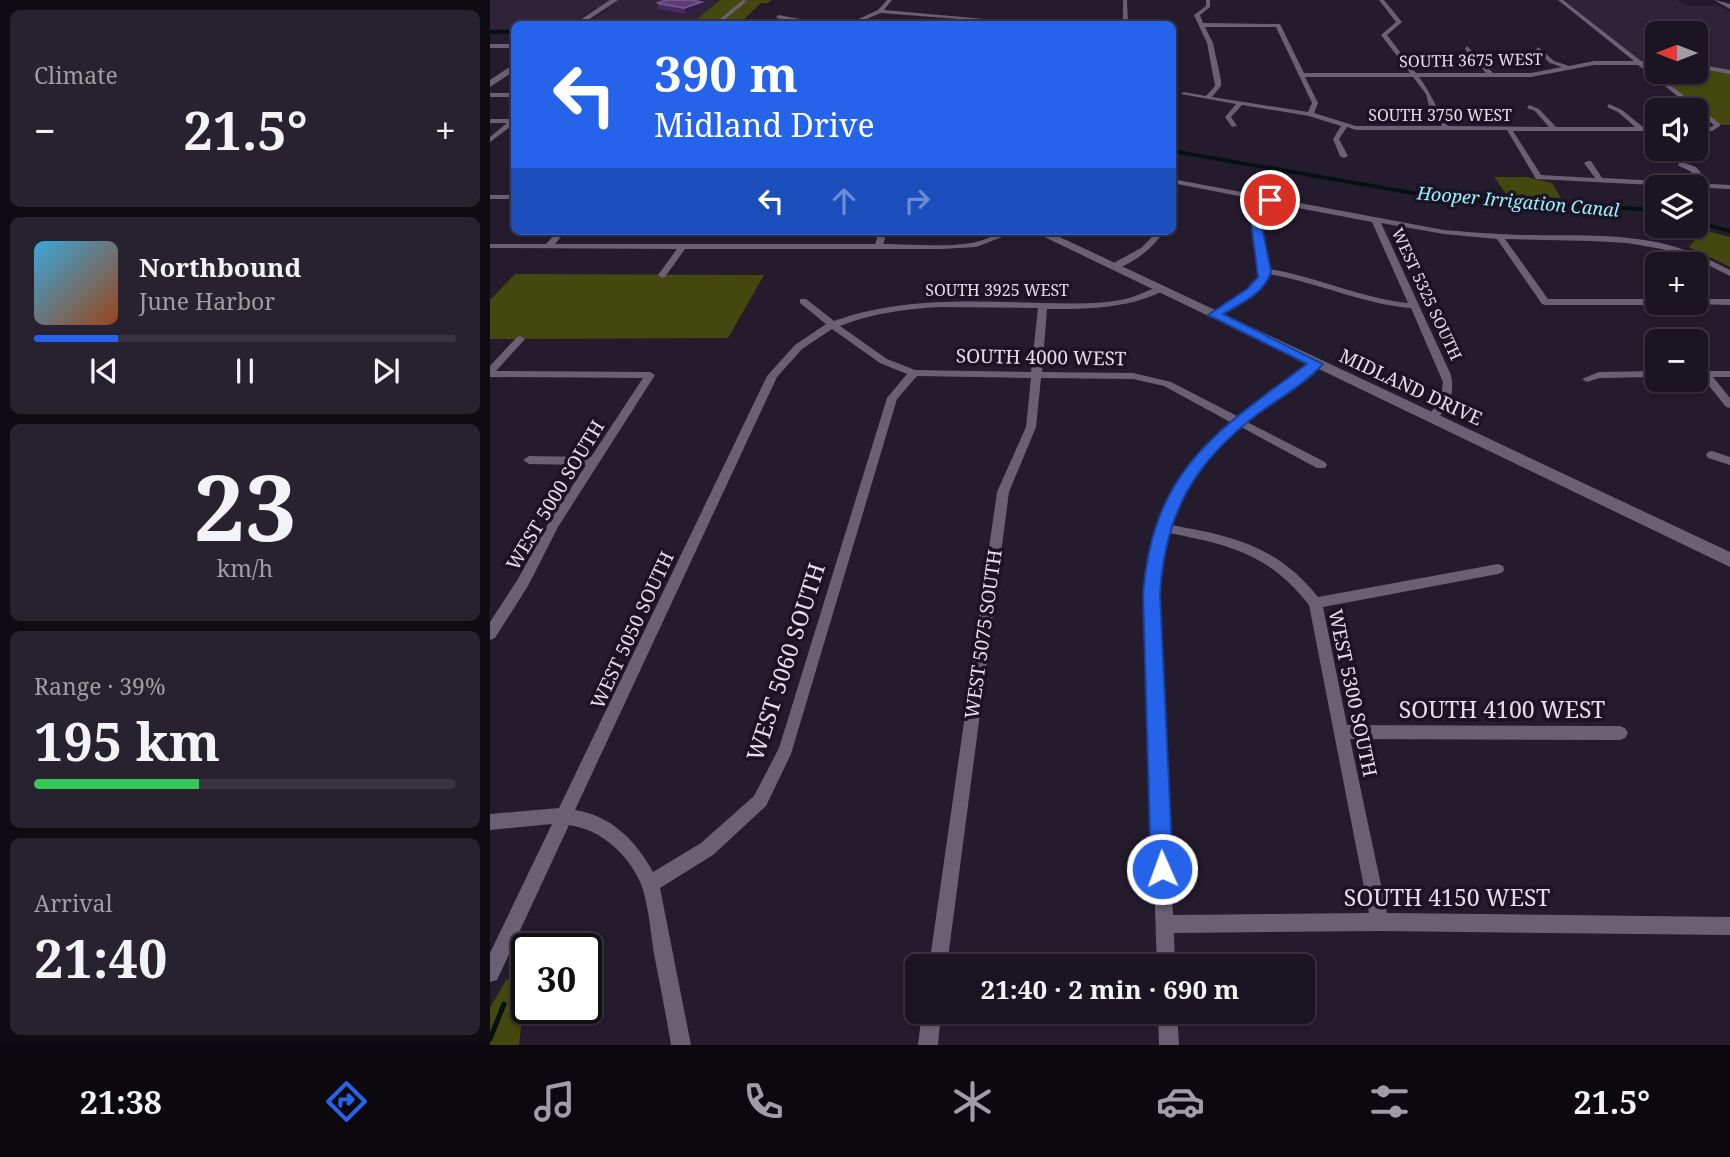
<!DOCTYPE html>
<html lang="en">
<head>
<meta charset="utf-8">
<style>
	:root { --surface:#1b1422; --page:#28212f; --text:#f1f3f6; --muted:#a09ea5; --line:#393340; --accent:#2563eb }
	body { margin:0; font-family:"Noto Serif",serif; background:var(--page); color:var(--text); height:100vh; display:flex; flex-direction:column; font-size:26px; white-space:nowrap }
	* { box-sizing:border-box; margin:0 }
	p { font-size:23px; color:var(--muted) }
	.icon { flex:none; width:38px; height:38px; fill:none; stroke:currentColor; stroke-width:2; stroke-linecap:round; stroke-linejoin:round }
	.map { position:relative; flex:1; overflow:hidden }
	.sheet { display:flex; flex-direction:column; gap:10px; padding:10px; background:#0f0b13; width:490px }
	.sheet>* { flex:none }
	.banner { position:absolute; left:21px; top:21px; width:665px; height:214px; border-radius:10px; box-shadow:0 2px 5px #0004,0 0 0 2px var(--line); background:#2563eb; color:#fff; overflow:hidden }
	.needle { width:46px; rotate:270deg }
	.buttons { position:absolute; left:1155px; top:21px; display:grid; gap:14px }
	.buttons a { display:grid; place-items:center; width:63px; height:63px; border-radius:10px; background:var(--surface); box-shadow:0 2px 5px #0004,0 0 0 2px var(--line); font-size:35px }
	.speed { position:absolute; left:21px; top:933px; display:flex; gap:14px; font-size:35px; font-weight:700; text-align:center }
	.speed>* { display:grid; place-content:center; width:91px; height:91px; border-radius:50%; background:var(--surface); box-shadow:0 2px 5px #0004,0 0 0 2px var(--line); line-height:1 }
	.speed .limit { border:4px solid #111; border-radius:10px; background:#fff; color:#111 }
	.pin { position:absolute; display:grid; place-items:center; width:60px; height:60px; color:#fff; margin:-30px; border:4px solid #fff; border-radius:50%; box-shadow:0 2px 7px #0007 }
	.me { position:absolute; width:77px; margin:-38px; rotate:358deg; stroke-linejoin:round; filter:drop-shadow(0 0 5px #0008) }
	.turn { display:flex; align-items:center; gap:24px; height:147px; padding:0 28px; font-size:32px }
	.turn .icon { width:91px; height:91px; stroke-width:2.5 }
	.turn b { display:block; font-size:49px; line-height:60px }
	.lanes { display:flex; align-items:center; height:66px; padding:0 28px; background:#0003; justify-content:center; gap:35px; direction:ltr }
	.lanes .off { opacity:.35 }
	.big { font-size:52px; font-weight:700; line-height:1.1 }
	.sheet .widget { flex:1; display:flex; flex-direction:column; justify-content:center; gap:10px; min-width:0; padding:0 24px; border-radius:10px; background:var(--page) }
	.sheet .dial { align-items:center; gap:0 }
	.dial b { font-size:91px; line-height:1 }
	.song { display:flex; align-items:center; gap:21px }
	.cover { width:84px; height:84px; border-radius:10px; background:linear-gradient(135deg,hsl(200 70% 55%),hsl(20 70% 35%)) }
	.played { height:7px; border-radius:4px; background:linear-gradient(90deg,var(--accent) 20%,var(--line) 20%) }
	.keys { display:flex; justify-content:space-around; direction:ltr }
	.heat { display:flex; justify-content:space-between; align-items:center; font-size:38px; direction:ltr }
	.charge { height:10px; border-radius:5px; background:linear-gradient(90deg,#34c759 39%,var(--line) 0) }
	.trip { position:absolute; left:415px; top:954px; width:410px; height:70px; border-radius:10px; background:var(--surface); box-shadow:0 2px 5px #0004,0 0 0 2px var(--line); font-weight:700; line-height:70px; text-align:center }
	.dock { display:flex; height:112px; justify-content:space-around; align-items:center; background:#0b080e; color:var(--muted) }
	.dock .icon { width:49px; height:49px }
	.dock .selected { color:var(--accent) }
	.dock b { font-size:32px; color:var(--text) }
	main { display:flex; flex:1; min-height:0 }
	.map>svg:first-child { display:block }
	.built { fill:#2f233a }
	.green { fill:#42480e }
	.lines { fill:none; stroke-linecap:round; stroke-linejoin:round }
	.stream { stroke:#031114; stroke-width:5 }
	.canal { fill:#031114; fill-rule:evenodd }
	.street { fill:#6a6074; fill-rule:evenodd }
	.secondary { fill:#6a6074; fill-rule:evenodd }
	.wall { fill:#4c2868 }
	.shaded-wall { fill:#351a4a }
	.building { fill:#5d3b76; stroke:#725588; stroke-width:2 }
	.route { fill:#2563eb; stroke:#184099; stroke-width:2 }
	.labels { text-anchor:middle; stroke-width:7; stroke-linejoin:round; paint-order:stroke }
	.far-street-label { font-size:16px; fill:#e4deea; stroke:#1b1223 }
	.far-water-label { font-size:18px; font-style:italic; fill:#97f2fe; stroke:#1b1223 }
	.street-label { font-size:19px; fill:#e4deea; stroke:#1b1223 }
	.near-street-label { font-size:23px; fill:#e4deea; stroke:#1b1223 }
</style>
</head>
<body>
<main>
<section class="sheet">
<div class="widget"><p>Climate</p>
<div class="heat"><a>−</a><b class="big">21.5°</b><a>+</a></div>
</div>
<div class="widget">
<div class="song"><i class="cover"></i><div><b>Northbound</b><p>June Harbor</p></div></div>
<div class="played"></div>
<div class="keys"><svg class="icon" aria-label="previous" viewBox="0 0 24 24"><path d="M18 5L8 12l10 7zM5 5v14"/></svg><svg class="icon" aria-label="pause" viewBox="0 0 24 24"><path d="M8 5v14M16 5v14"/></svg><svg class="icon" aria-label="next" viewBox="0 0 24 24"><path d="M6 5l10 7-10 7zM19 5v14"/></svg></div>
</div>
<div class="widget dial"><b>23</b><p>km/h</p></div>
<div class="widget"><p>Range · 39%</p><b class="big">195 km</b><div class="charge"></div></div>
<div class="widget"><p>Arrival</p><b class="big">21:40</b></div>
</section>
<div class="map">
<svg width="1240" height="1045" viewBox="0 0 1240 1045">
	<rect width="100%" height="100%" fill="#241b2d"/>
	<!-- built -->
	<g class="built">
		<path d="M0 0H230L201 24 99 23 119 8H105L80 24H24V29H0Z"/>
		<path d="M1072 0H1187L1198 6H1229L1240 12V71L1206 64V33H1167V61L1152 62Z"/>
	</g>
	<!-- green -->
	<g class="green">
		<path d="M230 0H281L278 3H271L249 24H201Z"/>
		<path d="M1151 64 1167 65V72H1206V66L1240 73V125H1231Z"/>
		<path d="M1004 177H1037L1062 183 1071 198 1017 195Z"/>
		<path d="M1213 230 1240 237V267L1199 247Z"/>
		<path d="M25 274 274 275 238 338 0 339V300Z"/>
		<path d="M37 974 29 1045H0V1008L16 980Z"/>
	</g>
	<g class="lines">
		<!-- stream -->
		<path class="stream" d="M0 1039 14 1004"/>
		<!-- canal -->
		<g class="canal">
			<path d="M0 30H24V33L0 34Z"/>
			<path d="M682 149 957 197 1151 207 1167 211V215L1151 211 957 201 682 153Z"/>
			<path d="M1206 220 1240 229V233L1206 224Z"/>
		</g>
		<!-- street -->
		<g class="street">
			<path d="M253 0 257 1 229 24H224Z"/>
			<path d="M397 0H402L394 10 549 24H534L391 13 364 24H358L388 10Z"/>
			<path d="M633 0H637L638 24H633Z"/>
			<path d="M716 0H720V7L710 15 713 23 790 24 814 73H920L891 35 906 22 889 0H894L912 22 897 35 926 73H996L975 49 977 46 1003 73H1041L1072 67 1060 63 1046 50 1048 47 1064 61 1079 66 1104 61H1144L1068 0H1073L1151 61H1167V65H1155L1230 124V126L1222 131H1206V127H1221L1224 125 1148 65H1104L1041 77H929C942 94 946 109 958 126L1059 127 1045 111 1037 108 1039 105 1049 109 1066 127H1145L1128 112 1117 107 1119 104 1132 110 1153 127H1167V131H1023L1051 175 1105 178 1094 163 1098 161H1101L1112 178 1212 183 1200 171 1189 166 1188 164 1192 162 1206 167 1220 184 1240 185V189L1046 179 1017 130H866L857 127 849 139 858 156 854 158 850 156 843 139 851 126 819 116 752 105 741 117 747 126 742 127 735 117 746 104 691 94 694 92 716 96 725 86 717 43 704 15 716 6ZM715 27H786L822 103 818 112 722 97 731 86V80L723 43ZM815 77H923L936 94 940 110 952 126H866L824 113 828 103Z"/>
			<path d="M288 15 327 22 330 24H321L286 18Z"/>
			<rect x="0" y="44" width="24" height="4"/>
			<path d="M1206 64 1240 70V74L1206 68Z"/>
			<rect x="0" y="93" width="24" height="4"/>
			<path d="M0 119H24V124L0 142V137L17 123H0Z"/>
			<path d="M682 179 954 230C979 232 1004 234 1029 235 1077 236 1127 233 1175 244 1198 250 1219 259 1240 270V276L1204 258 1172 249 1137 243 1101 241 1015 239 1058 299H1167V303H1171L1167 305H1055L1052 304 1007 239 954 234 891 223 961 375C965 393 959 413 942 421L937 418 951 398 953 382 921 308C872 304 827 282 779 274 772 291 738 318 721 317V313C740 302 763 293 772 271L762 222 775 201 682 183ZM782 203 882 222 918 303C871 298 827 277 780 269L770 222Z"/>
			<rect x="0" y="195" width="24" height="4"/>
			<path d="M68 231H76L65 244H385L387 239 384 231H392L395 239 393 244C420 244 461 248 486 242 501 238 512 231 528 231L486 247 452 249H195L175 277 172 278 168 275 187 249 0 248V244H56Z"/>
			<path d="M660 231H668L670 237C660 250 637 269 620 269V265L651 248 662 237Z"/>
			<path d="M670 286 673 287V291C636 309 598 309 557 309L552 372 643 373 681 382 749 417 822 362H830V366L757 422 835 462 837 465 835 468H827L751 427C720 453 693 486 681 525 743 536 787 546 828 597L1008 564 1013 566 1014 569 1013 572 1008 574 833 607 857 725 1130 726 1135 728 1138 733 1135 738 1130 740 860 739 897 913 1240 917V935L890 931 684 933 685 966H667L654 594C666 520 682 473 742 423L674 386 643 379 551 378 546 427 519 492 457 966H439L507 492 536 427 541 378 427 376 407 399 301 754 276 806 223 855 170 888 201 1045H181C176 1015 170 984 164 954 161 934 158 902 151 884 138 854 112 830 79 825L7 980 0 982V953L62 824 0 830V814L69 808 277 376 305 345 336 324 310 303V299H316L344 321C411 297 480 301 550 303 576 303 604 305 630 300 644 298 656 291 670 286ZM451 307 548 308 541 372 425 370 397 359 350 326C383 313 415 309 451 307ZM342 329 390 363 417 374 397 398 289 748 264 796 211 843 163 872C146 841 122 816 85 810L287 377 312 349ZM679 533C740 545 779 554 819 605L879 913 683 915 668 594 674 551Z"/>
			<path d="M1206 299H1240V305L1203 304 1206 303Z"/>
			<path d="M30 336 35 339 6 371 160 372 165 375 68 527 38 586 5 638 0 640V622L28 579 59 522 96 465 39 464 33 460 39 456 101 457 153 378 0 377V366L27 337Z"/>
			<path d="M1167 371V377L1110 378 1097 382 1092 379 1109 372Z"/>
			<path d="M1206 371H1240V377H1223L1240 398V408L1236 407 1212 377H1206Z"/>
			<path d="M1222 451 1240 457V465L1218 458 1216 455 1218 452Z"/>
			<path d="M432 1012H451L448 1045H428Z"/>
			<path d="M668 1012H687L689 1045H669Z"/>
		</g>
		<!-- secondary -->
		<g class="secondary">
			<path d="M120 0H128L92 24H84Z"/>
			<path d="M1225 0 1240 4V9L1226 1Z"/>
			<path d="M21 66H24V71L0 87V80Z"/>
			<path d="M542 231H557L1240 552V567Z"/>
		</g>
	</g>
	<!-- wall -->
	<path class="wall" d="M211 2 213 7 195 14 169 9 167 3Z"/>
	<!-- shaded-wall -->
	<path class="shaded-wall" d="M211 2 213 7 195 14 194 8Z"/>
	<!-- building -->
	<path class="building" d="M177 0H201L211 2 194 8 167 3Z"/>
	<!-- route -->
	<path class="route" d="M776 198 785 200 771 222 781 271C776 293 750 304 733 314L833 364C816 383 790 398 769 413 704 462 675 513 670 594L683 869 680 877 672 880 664 877 661 869 653 594C663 470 725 432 817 364L718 315 757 289 768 277 761 222Z"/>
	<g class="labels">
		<!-- far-street labels -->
		<g class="far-street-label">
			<text transform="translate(981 60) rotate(-1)" y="6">SOUTH 3675 WEST</text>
			<text x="950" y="121">SOUTH 3750 WEST</text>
			<text x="507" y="296">SOUTH 3925 WEST</text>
			<text transform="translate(937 294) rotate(65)" y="6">WEST 5325 SOUTH</text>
		</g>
		<!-- far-water labels -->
		<g class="far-water-label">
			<text transform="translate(1028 202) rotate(5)" y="6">Hooper Irrigation Canal</text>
		</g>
		<!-- street labels -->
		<g class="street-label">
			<text transform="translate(551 357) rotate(1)" y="7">SOUTH 4000 WEST</text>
			<text transform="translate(921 387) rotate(25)" y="7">MIDLAND DRIVE</text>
			<text transform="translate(65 495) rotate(-59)" y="7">WEST 5000 SOUTH</text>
			<text transform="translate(142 630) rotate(-65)" y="7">WEST 5050 SOUTH</text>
			<text transform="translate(493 634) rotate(-82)" y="7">WEST 5075 SOUTH</text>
			<text transform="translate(863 693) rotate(78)" y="7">WEST 5300 SOUTH</text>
		</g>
		<!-- near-street labels -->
		<g class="near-street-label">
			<text transform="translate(296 662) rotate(-72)" y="8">WEST 5060 SOUTH</text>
			<text x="1012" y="718">SOUTH 4100 WEST</text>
			<text x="957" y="906">SOUTH 4150 WEST</text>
		</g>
	</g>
</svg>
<div class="buttons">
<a><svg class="needle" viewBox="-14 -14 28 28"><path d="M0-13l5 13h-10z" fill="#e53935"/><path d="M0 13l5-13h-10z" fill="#a09ea5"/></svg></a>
<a><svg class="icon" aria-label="sound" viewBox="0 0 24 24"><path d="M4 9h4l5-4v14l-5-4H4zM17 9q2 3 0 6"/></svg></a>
<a><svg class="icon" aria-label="layers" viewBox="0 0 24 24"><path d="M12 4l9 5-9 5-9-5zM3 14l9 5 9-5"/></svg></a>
<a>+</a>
<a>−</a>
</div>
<div class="speed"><div class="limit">30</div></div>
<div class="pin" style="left:780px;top:200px;background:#d93025"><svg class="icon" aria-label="arrive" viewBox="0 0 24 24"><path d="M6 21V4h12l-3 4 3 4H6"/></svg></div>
<svg class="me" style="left:672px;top:869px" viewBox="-20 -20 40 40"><circle r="17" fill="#2563eb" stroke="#fff" stroke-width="3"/><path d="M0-11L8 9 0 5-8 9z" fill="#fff"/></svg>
<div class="trip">21:40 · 2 min · 690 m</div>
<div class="banner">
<div class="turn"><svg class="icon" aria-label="left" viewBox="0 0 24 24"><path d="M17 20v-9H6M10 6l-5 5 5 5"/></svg><div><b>390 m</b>Midland Drive</div></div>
<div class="lanes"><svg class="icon" aria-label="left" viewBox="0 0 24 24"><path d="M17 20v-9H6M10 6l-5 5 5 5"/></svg><svg class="icon off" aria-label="ahead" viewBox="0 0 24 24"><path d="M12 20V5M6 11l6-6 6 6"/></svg><svg class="icon off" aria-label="right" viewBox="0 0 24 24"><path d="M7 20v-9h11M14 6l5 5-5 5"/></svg></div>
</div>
</div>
</main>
<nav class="dock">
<b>21:38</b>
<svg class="icon selected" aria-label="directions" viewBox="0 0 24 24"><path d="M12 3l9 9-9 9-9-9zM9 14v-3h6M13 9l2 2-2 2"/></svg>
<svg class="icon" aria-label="music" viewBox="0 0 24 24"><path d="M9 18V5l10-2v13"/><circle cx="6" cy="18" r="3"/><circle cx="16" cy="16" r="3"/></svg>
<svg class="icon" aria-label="phone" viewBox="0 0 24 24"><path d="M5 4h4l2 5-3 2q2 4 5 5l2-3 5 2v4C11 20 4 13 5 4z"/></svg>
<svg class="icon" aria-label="climate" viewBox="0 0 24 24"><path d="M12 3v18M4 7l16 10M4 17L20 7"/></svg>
<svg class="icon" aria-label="car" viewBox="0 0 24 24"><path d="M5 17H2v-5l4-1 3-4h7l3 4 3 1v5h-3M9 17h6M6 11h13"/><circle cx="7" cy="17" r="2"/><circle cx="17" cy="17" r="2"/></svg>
<svg class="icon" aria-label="filters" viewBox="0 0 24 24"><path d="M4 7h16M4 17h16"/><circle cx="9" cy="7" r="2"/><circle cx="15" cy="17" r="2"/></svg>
<b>21.5°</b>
</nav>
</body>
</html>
